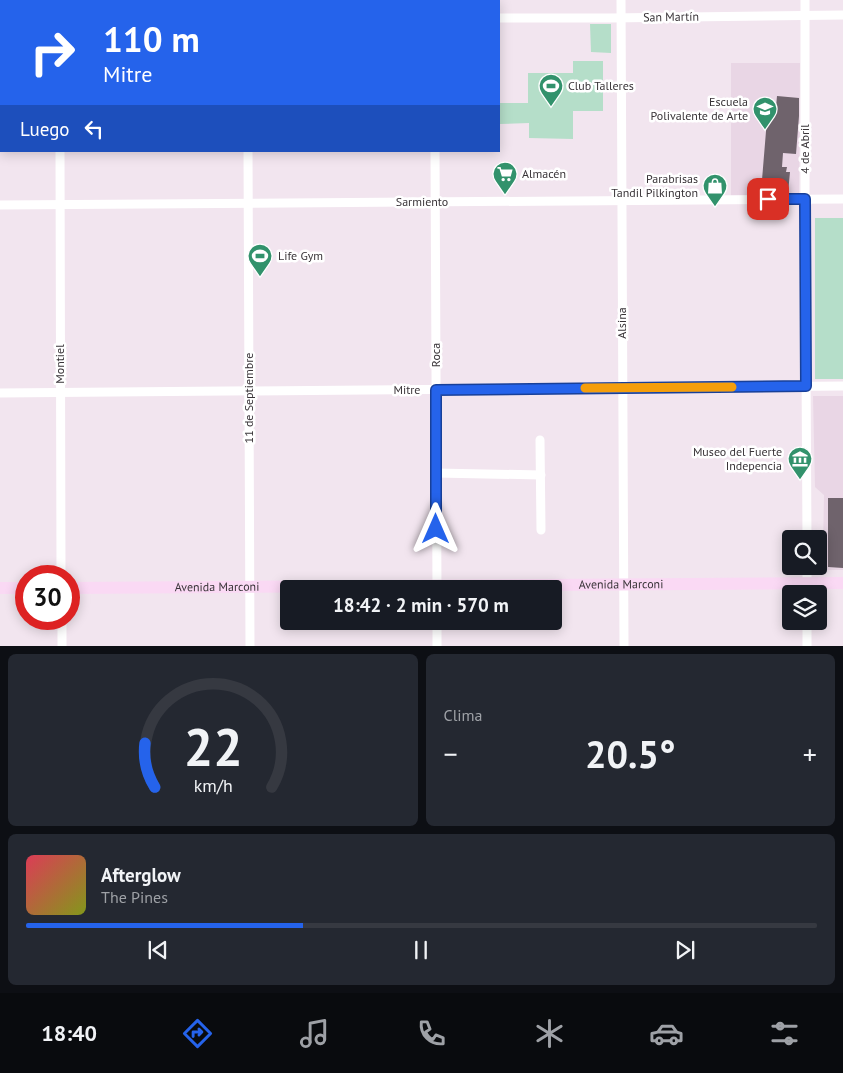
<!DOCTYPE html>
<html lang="es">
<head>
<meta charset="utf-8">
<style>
	:root { --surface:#171b24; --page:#242831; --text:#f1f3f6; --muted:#9ea1a6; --line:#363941; --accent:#2563eb }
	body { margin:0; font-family:"PT Sans",sans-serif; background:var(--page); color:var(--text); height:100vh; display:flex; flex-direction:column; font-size:19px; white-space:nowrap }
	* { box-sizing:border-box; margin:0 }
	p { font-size:16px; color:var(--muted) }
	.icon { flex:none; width:28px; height:28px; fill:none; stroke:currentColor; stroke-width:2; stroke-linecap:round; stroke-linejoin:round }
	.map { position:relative; height:646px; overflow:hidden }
	.side { display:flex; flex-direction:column; gap:8px; padding:8px; background:#0d0f14; flex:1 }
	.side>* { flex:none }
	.hud { position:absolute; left:0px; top:0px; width:500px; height:152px; box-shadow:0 2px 12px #0003; background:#2563eb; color:#fff; overflow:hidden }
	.fabs { position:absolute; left:782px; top:530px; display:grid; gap:10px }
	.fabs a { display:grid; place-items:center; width:45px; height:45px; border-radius:5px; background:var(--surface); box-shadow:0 2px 12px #0003; font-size:25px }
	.speed { position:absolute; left:15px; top:565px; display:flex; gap:10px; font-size:25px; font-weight:700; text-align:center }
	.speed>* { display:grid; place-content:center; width:65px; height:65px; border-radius:50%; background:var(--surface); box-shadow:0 2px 12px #0003; line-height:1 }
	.speed .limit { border:8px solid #d22; background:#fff; color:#111 }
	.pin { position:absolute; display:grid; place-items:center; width:42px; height:42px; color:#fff; margin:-21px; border-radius:10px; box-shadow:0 2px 8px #0006 }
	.me { position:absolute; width:55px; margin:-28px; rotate:0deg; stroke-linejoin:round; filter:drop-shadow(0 0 4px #0008) }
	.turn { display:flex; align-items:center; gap:18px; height:105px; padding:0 20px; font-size:22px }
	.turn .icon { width:65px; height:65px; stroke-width:2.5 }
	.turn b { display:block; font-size:35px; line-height:42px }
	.then { display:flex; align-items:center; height:48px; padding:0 20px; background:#0003; gap:10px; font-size:19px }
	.big { font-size:38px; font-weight:800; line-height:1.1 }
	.side .card { flex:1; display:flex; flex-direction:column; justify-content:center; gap:8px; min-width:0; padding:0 18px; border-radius:8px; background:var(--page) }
	.side .dial { align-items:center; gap:0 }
	.dial svg { height:130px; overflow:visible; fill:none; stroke:var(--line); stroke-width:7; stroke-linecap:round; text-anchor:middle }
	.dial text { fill:var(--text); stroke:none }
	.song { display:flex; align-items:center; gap:15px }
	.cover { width:60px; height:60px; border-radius:8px; background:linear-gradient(135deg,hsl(350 70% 55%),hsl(70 70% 35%)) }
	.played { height:5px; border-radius:2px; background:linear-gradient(90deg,var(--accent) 35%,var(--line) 35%) }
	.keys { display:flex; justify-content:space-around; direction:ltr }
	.heat { display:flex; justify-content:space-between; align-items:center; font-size:28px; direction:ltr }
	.side .tiles { flex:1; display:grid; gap:8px; grid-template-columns:1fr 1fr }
	.card:last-child { grid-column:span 2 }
	.trip { position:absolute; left:280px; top:580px; width:282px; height:50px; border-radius:5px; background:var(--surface); box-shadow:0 2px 12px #0003; font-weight:800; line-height:50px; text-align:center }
	.tabs { display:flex; height:80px; justify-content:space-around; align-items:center; background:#090b0e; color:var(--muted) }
	.tabs .icon { width:35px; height:35px }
	.tabs .selected { color:var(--accent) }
	.tabs b { font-size:22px; color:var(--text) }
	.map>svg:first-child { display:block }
	.built { fill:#e9d6e5 }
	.green { fill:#b5dec9 }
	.building { fill:#6f636c }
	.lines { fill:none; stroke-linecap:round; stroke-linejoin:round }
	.street { stroke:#fff; stroke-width:9 }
	.secondary { stroke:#fad9f4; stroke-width:12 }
	.route-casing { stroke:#184099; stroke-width:12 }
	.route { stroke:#2563eb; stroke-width:9 }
	.slow { stroke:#f59e0b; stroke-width:9 }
	.labels { text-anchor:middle; stroke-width:5; stroke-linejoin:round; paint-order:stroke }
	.street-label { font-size:12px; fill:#393438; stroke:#fff }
	.poi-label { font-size:12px; fill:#393438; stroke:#fff; text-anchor:start }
</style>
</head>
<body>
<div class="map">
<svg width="843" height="646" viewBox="0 0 843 646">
	<rect width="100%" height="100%" fill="#f2e5ef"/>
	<!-- built -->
	<g class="built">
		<path d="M731 63H800L799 197 731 196Z"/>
		<path d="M813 396H843V570H816V566H819V556L823 551 824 495 815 487Z"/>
	</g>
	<!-- green -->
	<g class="green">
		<path d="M590 24H611V53L591 52Z"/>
		<path d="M573 61H603V111H573V139L529 138V123L499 124V103H528V73H573Z"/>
		<rect x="815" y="218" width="28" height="161"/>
	</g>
	<!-- building -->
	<g class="building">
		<path d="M777 96 799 98V116L796 154 783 153 782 167H787L786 172H790L788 193 761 192 768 107H776Z"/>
		<path d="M828 498H843V568L828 567Z"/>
	</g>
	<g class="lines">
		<!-- street -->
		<g class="street">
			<path d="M247 0V1"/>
			<path d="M435 0V1"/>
			<path d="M621 0 624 646"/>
			<path d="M805 0V199L807 539"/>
			<path d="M59 1V0"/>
			<path d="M499 18H610L843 15"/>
			<path d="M0 19 1 18"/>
			<path d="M60 151 61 576"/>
			<path d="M248 151 250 646"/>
			<path d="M435 151 437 589"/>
			<path d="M0 205 843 199"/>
			<path d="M0 393 843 386"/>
			<path d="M540 440 541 530"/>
			<path d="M436 473 541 475"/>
			<path d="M807 566V594"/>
			<path d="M62 619V646"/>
			<path d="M437 621V646"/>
			<path d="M807 621V646"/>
		</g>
		<!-- secondary -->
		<g class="secondary">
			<path d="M0 588H26"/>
			<path id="s1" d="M69 588 843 583"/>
		</g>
	</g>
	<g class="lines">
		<defs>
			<path id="route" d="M436 529V390L806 386 805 199H768"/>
		</defs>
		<!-- route casing -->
		<use href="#route" class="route-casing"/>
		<!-- route -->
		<use href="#route" class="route"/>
		<!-- slow -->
		<path class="slow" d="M585 388 732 387"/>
	</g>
	<!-- icons -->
	<defs>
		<symbol id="stadium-pin" viewBox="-11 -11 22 30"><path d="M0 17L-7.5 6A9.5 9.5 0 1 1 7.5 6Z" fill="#32926c" stroke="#fff"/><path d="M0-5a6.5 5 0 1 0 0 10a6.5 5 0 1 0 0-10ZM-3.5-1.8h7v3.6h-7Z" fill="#fff"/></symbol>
		<symbol id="school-pin" viewBox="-11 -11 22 30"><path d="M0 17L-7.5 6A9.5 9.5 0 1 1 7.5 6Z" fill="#32926c" stroke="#fff"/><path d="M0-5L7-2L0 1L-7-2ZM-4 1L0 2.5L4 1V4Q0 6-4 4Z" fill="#fff"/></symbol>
		<symbol id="supermarket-pin" viewBox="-11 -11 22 30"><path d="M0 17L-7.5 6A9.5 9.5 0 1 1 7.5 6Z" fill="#32926c" stroke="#fff"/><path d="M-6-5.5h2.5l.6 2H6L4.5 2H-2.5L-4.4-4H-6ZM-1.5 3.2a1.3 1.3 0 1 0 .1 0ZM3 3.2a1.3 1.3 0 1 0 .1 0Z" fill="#fff"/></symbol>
		<symbol id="shop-pin" viewBox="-11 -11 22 30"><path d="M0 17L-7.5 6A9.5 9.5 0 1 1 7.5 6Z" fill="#32926c" stroke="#fff"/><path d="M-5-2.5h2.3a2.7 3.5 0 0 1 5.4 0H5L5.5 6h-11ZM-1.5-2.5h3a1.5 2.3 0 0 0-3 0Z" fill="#fff"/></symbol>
		<symbol id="museum-pin" viewBox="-11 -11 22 30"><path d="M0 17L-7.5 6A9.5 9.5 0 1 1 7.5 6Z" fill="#32926c" stroke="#fff"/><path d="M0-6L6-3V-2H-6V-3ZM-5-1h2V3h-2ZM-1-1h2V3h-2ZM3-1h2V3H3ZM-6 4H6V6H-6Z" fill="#fff"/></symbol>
	</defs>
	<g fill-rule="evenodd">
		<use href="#stadium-pin" x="537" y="72" width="28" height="38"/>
		<use href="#school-pin" x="751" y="95" width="28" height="38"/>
		<use href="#supermarket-pin" x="491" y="160" width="28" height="38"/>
		<use href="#shop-pin" x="701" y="172" width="28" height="38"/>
		<use href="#stadium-pin" x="246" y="242" width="28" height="38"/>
		<use href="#museum-pin" x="786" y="445" width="28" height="38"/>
	</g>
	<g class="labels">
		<!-- street labels -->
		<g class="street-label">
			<text transform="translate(671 17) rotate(-1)" y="4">San Martín</text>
			<text transform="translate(805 149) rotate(-90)" y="4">4 de Abril</text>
			<text x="422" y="206">Sarmiento</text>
			<text transform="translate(622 323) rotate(-90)" y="4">Alsina</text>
			<text transform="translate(436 355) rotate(-90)" y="4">Roca</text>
			<text transform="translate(60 364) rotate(-90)" y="4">Montiel</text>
			<text x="407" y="394">Mitre</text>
			<text transform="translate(249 398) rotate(-90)" y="4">11 de Septiembre</text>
			<text dy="4" stroke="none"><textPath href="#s1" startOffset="552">Avenida Marconi</textPath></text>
			<text dy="4" stroke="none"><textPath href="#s1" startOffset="148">Avenida Marconi</textPath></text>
		</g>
		<!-- poi labels -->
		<g class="poi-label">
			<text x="568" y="90">Club Talleres</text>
			<text x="748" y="106" text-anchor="end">Escuela<tspan x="748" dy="14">Polivalente de Arte</tspan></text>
			<text x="522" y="178">Almacén</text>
			<text x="698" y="183" text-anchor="end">Parabrisas<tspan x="698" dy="14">Tandil Pilkington</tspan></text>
			<text x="278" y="260">Life Gym</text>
			<text x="782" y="456" text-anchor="end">Museo del Fuerte<tspan x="782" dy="14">Indepencia</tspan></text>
		</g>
	</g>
</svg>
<div class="fabs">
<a><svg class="icon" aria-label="search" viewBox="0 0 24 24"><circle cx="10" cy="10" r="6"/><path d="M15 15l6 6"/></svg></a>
<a><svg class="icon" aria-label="layers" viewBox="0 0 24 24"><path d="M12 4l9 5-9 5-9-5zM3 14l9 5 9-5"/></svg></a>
</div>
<div class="speed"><div class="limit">30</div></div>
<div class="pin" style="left:768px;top:199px;background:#d93025"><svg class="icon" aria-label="arrive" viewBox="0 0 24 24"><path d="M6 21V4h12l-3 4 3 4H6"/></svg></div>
<svg class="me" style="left:436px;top:529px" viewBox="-20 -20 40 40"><path d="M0-17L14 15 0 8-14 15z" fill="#2563eb" stroke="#fff" stroke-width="4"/></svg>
<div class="trip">18:42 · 2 min · 570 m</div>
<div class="hud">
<div class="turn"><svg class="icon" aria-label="right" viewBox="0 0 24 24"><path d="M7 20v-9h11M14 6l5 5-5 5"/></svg><div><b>110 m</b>Mitre</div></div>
<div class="then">Luego<svg class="icon" aria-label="left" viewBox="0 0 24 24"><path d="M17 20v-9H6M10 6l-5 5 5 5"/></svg></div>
</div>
</div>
<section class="side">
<div class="tiles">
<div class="card dial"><svg viewBox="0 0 100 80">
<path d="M14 69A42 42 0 1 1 86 69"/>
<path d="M14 69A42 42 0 0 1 8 42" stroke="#2563eb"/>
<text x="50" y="56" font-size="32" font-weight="700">22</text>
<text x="50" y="72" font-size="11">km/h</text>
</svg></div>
<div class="card"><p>Clima</p>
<div class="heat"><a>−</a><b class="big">20.5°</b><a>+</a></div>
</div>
<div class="card">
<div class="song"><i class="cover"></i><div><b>Afterglow</b><p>The Pines</p></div></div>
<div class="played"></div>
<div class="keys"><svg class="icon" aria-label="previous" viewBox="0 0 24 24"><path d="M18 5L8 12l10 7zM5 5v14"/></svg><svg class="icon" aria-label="pause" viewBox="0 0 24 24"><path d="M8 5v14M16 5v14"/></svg><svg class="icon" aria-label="next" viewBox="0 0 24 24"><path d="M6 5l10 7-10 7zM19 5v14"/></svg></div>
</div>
</div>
</section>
<nav class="tabs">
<b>18:40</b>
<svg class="icon selected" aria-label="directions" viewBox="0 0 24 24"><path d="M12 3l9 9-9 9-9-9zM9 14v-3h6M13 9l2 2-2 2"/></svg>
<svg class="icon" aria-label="music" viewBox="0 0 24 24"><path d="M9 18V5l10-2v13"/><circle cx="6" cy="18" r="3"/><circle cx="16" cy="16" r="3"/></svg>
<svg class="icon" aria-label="phone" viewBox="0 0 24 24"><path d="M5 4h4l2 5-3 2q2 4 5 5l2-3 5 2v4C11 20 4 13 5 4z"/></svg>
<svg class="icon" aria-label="climate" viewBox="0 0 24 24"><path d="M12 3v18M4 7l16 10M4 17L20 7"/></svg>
<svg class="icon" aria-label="car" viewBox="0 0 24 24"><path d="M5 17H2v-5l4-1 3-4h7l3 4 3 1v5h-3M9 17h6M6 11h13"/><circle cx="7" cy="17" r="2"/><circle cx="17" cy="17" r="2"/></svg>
<svg class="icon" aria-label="filters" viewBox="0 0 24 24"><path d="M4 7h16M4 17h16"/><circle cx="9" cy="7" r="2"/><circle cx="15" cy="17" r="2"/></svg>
</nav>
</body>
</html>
